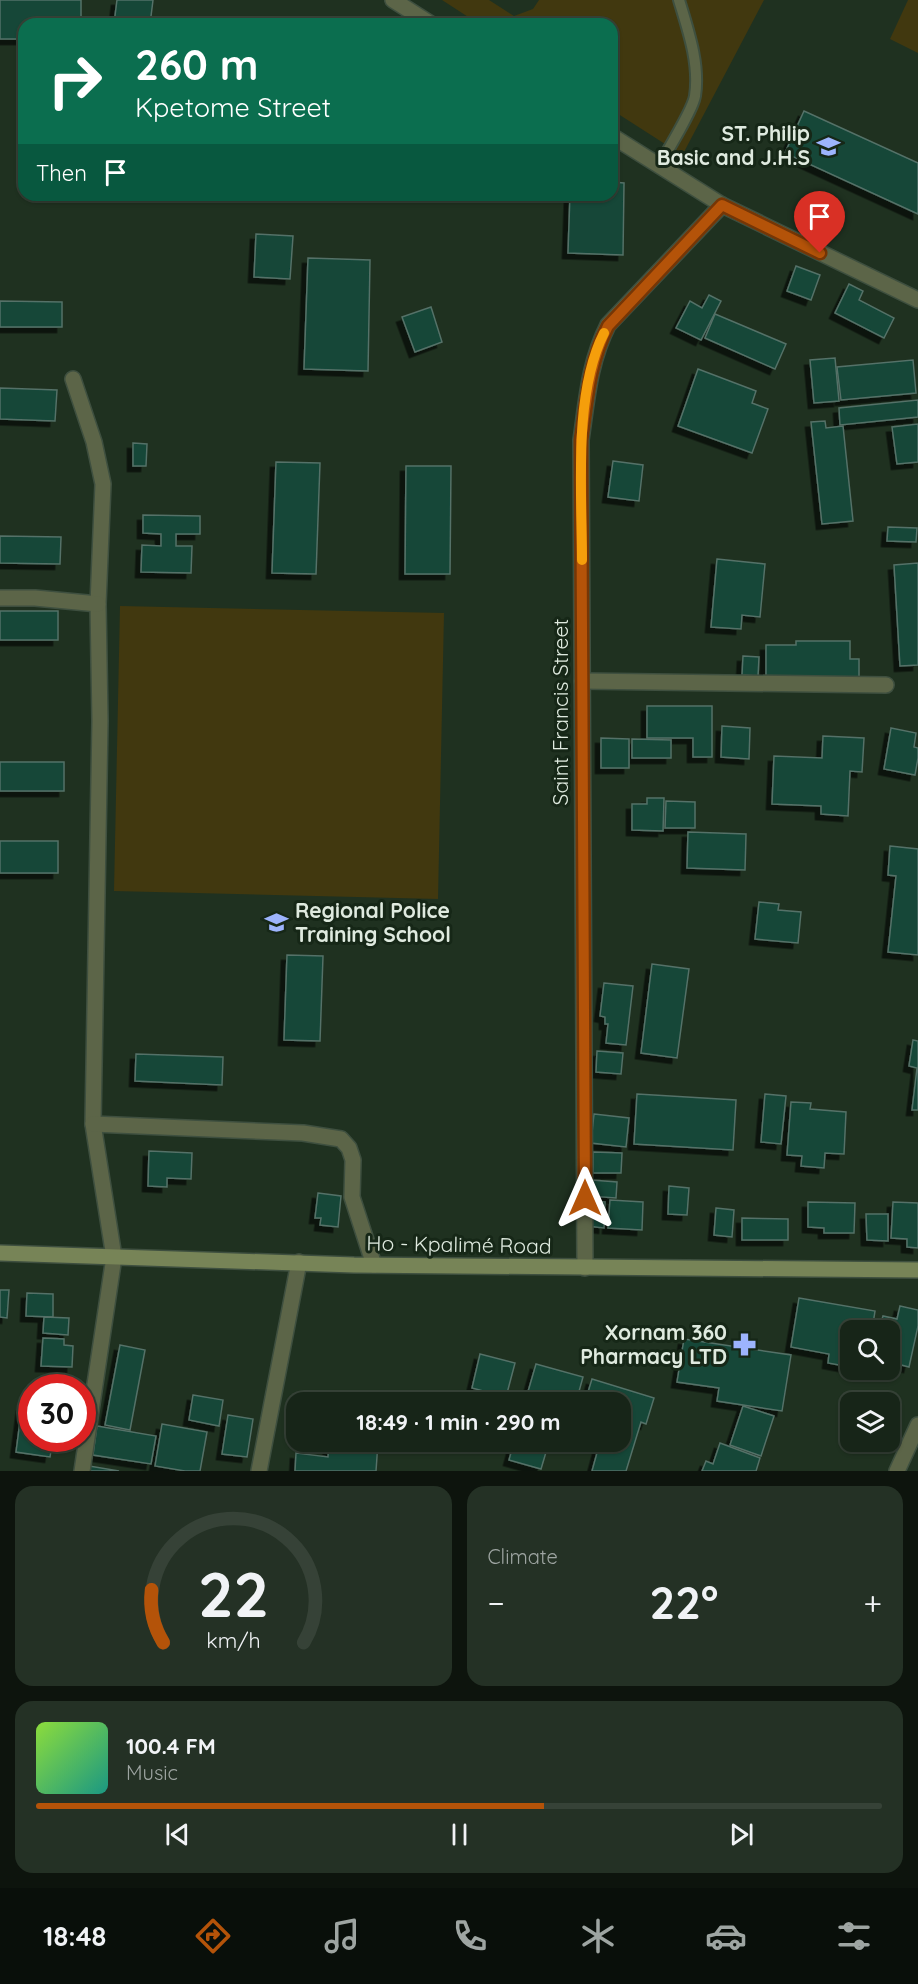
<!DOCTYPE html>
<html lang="en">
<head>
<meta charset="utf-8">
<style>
	:root { --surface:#172518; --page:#243125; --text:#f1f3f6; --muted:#9ea5a2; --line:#364237; --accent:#b45309 }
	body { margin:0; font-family:Quicksand,sans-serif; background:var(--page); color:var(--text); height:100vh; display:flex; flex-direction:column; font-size:22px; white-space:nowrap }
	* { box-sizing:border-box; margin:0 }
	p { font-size:20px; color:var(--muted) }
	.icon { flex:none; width:33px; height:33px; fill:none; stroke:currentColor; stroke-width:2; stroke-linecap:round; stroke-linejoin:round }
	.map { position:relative; height:1471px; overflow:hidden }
	.sheet { display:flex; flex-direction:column; gap:15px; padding:15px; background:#0d140d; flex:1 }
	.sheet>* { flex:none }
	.hud { position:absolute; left:18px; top:18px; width:600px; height:183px; border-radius:18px; box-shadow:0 2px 4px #0004,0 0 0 2px var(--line); background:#0b6e4f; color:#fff; overflow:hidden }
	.tools { position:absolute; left:840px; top:1320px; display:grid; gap:12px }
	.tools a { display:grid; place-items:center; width:60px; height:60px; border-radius:12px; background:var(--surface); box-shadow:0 2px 4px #0004,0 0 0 2px var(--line); font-size:30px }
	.speed { position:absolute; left:18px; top:1374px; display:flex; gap:12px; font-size:30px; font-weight:700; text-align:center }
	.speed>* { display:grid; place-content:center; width:78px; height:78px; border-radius:50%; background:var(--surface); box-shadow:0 2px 4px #0004,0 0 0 2px var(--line); line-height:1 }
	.speed .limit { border:9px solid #d22; background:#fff; color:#111 }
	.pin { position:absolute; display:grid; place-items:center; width:51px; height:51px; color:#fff; margin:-62px -26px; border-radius:50% 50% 50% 0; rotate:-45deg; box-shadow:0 0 6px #0007 }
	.pin .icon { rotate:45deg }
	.me { position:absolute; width:66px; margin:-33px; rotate:0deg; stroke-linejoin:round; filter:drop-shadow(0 0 4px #0008) }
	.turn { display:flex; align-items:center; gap:21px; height:126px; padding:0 18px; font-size:27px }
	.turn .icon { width:78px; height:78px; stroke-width:2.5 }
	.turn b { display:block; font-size:42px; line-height:51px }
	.then { display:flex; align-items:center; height:57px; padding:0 18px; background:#0003; gap:12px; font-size:22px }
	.big { font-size:45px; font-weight:800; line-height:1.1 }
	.sheet .card { flex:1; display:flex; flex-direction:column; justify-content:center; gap:9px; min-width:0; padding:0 21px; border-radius:18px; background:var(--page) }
	.sheet .dial { align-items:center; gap:0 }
	.dial svg { height:156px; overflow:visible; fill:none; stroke:var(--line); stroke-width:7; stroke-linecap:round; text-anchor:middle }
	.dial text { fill:var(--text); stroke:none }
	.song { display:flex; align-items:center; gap:18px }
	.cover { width:72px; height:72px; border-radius:9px; background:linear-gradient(135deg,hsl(90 70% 55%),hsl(170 70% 35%)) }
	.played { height:6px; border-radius:3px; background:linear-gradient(90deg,var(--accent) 60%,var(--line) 60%) }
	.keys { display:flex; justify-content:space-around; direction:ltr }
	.heat { display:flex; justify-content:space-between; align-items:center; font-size:33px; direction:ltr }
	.sheet .tiles { flex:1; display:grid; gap:15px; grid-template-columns:1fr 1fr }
	.card:last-child { grid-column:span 2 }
	.trip { position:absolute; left:286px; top:1392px; width:345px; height:60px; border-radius:18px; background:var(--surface); box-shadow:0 2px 4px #0004,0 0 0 2px var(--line); font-weight:800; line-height:60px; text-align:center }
	.menu { display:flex; height:96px; justify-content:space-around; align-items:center; background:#090f0a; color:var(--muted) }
	.menu .icon { width:42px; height:42px }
	.menu .current { color:var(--accent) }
	.menu b { font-size:27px; color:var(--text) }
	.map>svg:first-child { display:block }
	.green { fill:#41380f }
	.building { fill:#124638; stroke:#547167; stroke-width:1.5; filter:url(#shadow) }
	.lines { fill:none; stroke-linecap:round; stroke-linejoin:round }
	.service-casing { stroke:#3e4f3f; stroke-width:14 }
	.minor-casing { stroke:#3e4f3f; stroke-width:18 }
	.secondary-casing { stroke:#3e4f3f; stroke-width:18 }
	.service { stroke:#5c6548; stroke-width:10 }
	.minor { stroke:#5c6548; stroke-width:15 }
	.secondary { stroke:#778457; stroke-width:15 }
	.route-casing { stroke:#753606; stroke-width:15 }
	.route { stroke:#b45309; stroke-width:10 }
	.slow { stroke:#f59e0b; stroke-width:10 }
	.labels { text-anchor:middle; stroke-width:6; stroke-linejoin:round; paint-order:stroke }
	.poi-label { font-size:21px; font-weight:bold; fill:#dfeadf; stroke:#162717; text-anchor:end }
	.street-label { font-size:21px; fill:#dfeadf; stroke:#162717 }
</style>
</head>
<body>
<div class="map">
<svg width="918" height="1471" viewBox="0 0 918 1471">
	<defs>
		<filter id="shadow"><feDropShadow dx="-5.5" dy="5.5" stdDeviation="0" flood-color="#0009"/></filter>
	</defs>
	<rect width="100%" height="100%" fill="#1f3120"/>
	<!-- green -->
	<g class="green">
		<path d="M442 0H489L514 16 533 9 539 0H764L684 152 679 153 612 110V24H479Z"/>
		<path d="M908 0H918V53L890 39Z"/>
		<path d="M120 606 444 613 438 899 114 891Z"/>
	</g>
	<!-- building -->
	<g class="building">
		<path d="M0 0H81V24H24V39H0Z"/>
		<path d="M117 0H153L150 24H114Z"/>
		<path d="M804 111 918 163V214L785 153Z"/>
		<path d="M612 182 624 183 623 255 568 253 570 195H612Z"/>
		<path d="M256 234 293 236 290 279 254 277Z"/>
		<path d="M308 258 370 260 368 371 304 369Z"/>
		<path d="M796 266 820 275 811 300 787 291Z"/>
		<path d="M849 284 863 291 859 300 894 318 884 338 835 313Z"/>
		<path d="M709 295 721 301 701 340 676 328 690 301 702 308Z"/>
		<path d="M0 301 62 302V327H0Z"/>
		<path d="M431 307 442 342 415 352 402 317Z"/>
		<path d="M715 314 786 344 775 369 705 338Z"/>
		<path d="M835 358 839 401 814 403 810 360Z"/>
		<path d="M913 360 916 393 841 400 837 367Z"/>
		<path d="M698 369 756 391 752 403 768 409 752 453 678 426Z"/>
		<path d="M0 388 57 390 55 421 0 419Z"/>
		<path d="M918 400V417L840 425 839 408Z"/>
		<path d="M825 421 826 428 843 426 853 521 822 524 811 422Z"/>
		<path d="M918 424V462L897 464 892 427Z"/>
		<path d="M133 443 147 444 146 466H133Z"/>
		<path d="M613 461 643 465 639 501 608 497Z"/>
		<path d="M276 462 320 463 316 574 272 573Z"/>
		<path d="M406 466H451L450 574H405Z"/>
		<path d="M143 515 200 516V534H176V546H192L191 573 141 572 142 545 161 546V534L143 533Z"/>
		<path d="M888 527 917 528 916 542 887 541Z"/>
		<path d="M0 536 61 537 60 564 0 563Z"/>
		<path d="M717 559 765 564 760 617 742 615 741 629 711 627Z"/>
		<path d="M918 563V665L900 666 894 565Z"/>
		<rect x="0" y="611" width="58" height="29"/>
		<path d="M796 641H850V659H859V681L766 680V645H796Z"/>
		<path d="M743 656 759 657 758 676 742 675Z"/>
		<path d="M647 706H712V757H693V738H647Z"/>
		<path d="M722 726 750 728 749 759 721 757Z"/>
		<path d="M891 728 916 733 914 747 918 748V758L915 775 884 769Z"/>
		<path d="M823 736 864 738 862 772 850 771 848 816 821 814V806L772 804 774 756 822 758Z"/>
		<path d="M601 738 629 739V768H601Z"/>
		<path d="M632 739 671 740V758H632Z"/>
		<rect x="0" y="762" width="64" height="29"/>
		<path d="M647 798H664L663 831 632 830V804H647Z"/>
		<path d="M666 801 695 802V828H665Z"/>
		<path d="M688 832 746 834 745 870 687 868Z"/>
		<rect x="0" y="841" width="58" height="32"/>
		<path d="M890 846 918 849V955L888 952 896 876 888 875Z"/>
		<path d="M759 902 779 904 778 910 801 912 798 943 755 939Z"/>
		<path d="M287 955 323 956 320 1041 284 1040Z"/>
		<path d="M652 964 689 969 677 1058 641 1053Z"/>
		<path d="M604 983 633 986 626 1045 606 1043 608 1024H605V1017L600 1016Z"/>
		<path d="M913 1040 918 1041V1110H912L917 1068 909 1066Z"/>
		<path d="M597 1051 623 1053 621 1074 596 1072Z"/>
		<path d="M136 1054 223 1057 222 1085 135 1081Z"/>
		<path d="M637 1094 736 1100 733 1150 634 1144Z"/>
		<path d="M765 1094 786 1096 781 1144 761 1142Z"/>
		<path d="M791 1102 811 1103 810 1109 846 1112 844 1154 825 1153 824 1168 801 1166 802 1156 787 1155Z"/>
		<path d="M594 1114 629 1118 626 1147 591 1143Z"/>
		<path d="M149 1151 192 1153 191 1179 167 1178V1187L148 1186Z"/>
		<path d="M593 1152 622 1153 621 1173H593Z"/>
		<path d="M591 1180 617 1182 616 1198 590 1196Z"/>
		<path d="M669 1186 689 1188 687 1215 668 1214Z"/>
		<path d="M318 1193 341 1196 338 1227 320 1225 321 1218H315Z"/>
		<path d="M610 1200 643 1202 642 1230 608 1228Z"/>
		<path d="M589 1201 605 1202 604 1228 587 1226Z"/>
		<path d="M808 1202 855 1203 854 1233H824V1228L808 1227Z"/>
		<path d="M893 1202 918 1203V1248L907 1247V1239L891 1238Z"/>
		<path d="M716 1208 734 1210 732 1237 714 1235Z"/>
		<path d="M866 1214H888V1241L867 1240Z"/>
		<path d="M742 1218 788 1219V1240H742Z"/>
		<path d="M0 1290H9L7 1318 0 1317Z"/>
		<path d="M27 1293 53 1294V1317L26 1316Z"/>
		<path d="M799 1298 875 1311 872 1330H850V1367L828 1363 829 1354 791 1347Z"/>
		<path d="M900 1306 918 1310V1326L909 1367 890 1362V1330H879L883 1316 897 1319Z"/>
		<path d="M44 1317 69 1318 68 1335 43 1333Z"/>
		<path d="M43 1338 64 1339V1345L73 1346 72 1367 41 1366Z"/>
		<path d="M684 1339 791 1355 782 1411 717 1401 719 1388 677 1382Z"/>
		<path d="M120 1345 145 1350 130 1430 105 1425Z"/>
		<path d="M480 1354 515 1363 506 1397 472 1388Z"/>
		<path d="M536 1364 583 1377 576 1402H525Z"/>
		<path d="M592 1379 654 1398 646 1424 641 1422 626 1471H592L600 1442H621V1402H585Z"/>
		<path d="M193 1395 223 1400 219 1426 189 1420Z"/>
		<path d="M22 1406 32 1408V1438H53L50 1457 16 1452Z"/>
		<path d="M743 1406 774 1416 761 1456 730 1445Z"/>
		<path d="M228 1415 253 1419 247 1457 222 1454Z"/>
		<path d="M162 1424 207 1432 200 1471H185L155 1466Z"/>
		<path d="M97 1426 156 1436 151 1464 93 1455Z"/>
		<path d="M329 1442H378L376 1471H295L296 1453 328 1457Z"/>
		<path d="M514 1442H549L541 1469 509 1460Z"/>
		<path d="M720 1443 760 1458 756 1471H702L706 1461 713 1464Z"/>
		<path d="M89 1466 119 1471H88Z"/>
	</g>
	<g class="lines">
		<defs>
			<path id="service" d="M659 166C667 151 693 110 695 96 700 64 688 30 679 0"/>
			<g id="minor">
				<path d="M393 0 431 24"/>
				<path d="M612 136 722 205 918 300"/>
				<path d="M73 379 94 442 103 484 98 604 100 721 93 1124 114 1257 82 1471"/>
				<path d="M0 598H35L98 604"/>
				<path d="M582 681 886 685"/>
				<path d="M93 1124 303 1133 341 1139 349 1148 353 1160 352 1197 374 1265"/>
				<path d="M585 1268 581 440C587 399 589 363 608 325L722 205"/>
				<path d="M259 1471 299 1262"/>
				<path d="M897 1471 918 1425"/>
			</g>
			<path id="secondary" d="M0 1253 354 1265 918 1270"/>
		</defs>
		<!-- service casing -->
		<use href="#service" class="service-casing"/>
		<!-- minor casing -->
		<use href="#minor" class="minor-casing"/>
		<!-- secondary casing -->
		<use href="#secondary" class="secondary-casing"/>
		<!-- service -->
		<use href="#service" class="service"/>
		<!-- minor -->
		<use href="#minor" class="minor"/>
		<!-- secondary -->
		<use href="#secondary" class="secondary"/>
	</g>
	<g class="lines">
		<defs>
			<path id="route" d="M585 1198 581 440C587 399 589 363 608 326L722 205 820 253"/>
		</defs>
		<!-- route casing -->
		<use href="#route" class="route-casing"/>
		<!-- route -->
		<use href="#route" class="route"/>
		<!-- slow -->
		<path class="slow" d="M582 560C582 493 573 394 604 333"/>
	</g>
	<!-- icons -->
	<defs>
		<symbol id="school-bare" viewBox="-9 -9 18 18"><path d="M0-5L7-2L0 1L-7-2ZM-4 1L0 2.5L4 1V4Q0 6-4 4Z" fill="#9db4fd" stroke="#162717" stroke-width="2.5" paint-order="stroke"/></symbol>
		<symbol id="pharmacy-bare" viewBox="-9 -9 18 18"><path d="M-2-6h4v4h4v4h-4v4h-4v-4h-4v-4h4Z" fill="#9db4fd" stroke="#162717" stroke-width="2.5" paint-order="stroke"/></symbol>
	</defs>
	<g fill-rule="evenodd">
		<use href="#school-bare" x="812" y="130" width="33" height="33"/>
		<use href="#school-bare" x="260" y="906" width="33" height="33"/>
		<use href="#pharmacy-bare" x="728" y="1328" width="33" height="33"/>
	</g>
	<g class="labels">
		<!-- poi labels -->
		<g class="poi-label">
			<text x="810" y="141">ST. Philip<tspan x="810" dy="24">Basic and J.H.S</tspan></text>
			<text x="295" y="918" text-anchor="start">Regional Police<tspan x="295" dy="24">Training School</tspan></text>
			<text x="727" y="1340">Xornam 360<tspan x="727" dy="24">Pharmacy LTD</tspan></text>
		</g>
		<!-- street labels -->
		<g class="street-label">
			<text transform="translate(561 712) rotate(-90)" y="7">Saint Francis Street</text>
			<text transform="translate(459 1245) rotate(1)" y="7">Ho - Kpalimé Road</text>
		</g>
	</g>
</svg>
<div class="tools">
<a><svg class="icon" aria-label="search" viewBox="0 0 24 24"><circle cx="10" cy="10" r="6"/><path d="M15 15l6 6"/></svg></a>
<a><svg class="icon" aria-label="layers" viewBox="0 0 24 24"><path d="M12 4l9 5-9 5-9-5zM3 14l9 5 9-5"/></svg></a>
</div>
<div class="speed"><div class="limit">30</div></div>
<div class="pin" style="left:820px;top:253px;background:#d93025"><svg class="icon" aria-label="arrive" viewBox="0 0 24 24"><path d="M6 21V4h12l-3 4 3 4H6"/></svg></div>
<svg class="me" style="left:585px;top:1198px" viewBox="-20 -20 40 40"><path d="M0-17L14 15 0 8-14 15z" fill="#b45309" stroke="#fff" stroke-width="4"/></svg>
<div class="trip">18:49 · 1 min · 290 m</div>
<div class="hud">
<div class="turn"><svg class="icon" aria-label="right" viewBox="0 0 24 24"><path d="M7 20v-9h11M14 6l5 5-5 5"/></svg><div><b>260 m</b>Kpetome Street</div></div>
<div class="then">Then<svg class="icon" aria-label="arrive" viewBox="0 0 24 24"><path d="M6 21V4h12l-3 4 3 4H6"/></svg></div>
</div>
</div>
<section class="sheet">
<div class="tiles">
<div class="card dial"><svg viewBox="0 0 100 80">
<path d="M14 69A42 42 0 1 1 86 69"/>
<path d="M14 69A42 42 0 0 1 8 42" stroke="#b45309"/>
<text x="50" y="56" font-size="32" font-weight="700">22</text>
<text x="50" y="72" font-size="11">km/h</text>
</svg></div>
<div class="card"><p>Climate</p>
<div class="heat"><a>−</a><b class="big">22°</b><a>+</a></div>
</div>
<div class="card">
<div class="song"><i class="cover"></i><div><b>100.4 FM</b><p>Music</p></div></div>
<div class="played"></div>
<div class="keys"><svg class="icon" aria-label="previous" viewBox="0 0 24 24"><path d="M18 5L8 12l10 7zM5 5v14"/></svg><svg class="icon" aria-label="pause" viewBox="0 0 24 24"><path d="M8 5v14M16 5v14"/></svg><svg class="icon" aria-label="next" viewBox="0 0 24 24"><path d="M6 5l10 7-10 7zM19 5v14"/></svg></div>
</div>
</div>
</section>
<nav class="menu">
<b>18:48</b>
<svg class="icon current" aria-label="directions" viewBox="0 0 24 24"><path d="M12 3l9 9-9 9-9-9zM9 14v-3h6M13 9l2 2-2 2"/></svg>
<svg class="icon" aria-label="music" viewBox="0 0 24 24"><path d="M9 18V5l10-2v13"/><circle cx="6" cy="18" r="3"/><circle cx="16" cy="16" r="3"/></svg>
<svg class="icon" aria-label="phone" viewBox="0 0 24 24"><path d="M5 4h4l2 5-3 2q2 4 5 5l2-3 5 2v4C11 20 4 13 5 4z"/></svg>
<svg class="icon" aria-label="climate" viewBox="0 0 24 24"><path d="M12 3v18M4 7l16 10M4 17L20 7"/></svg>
<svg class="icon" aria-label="car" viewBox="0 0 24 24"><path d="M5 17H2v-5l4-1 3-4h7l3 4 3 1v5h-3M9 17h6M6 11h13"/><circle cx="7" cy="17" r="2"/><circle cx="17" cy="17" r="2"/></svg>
<svg class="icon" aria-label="filters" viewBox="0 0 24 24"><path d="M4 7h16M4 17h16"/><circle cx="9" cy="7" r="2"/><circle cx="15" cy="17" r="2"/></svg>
</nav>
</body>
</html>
